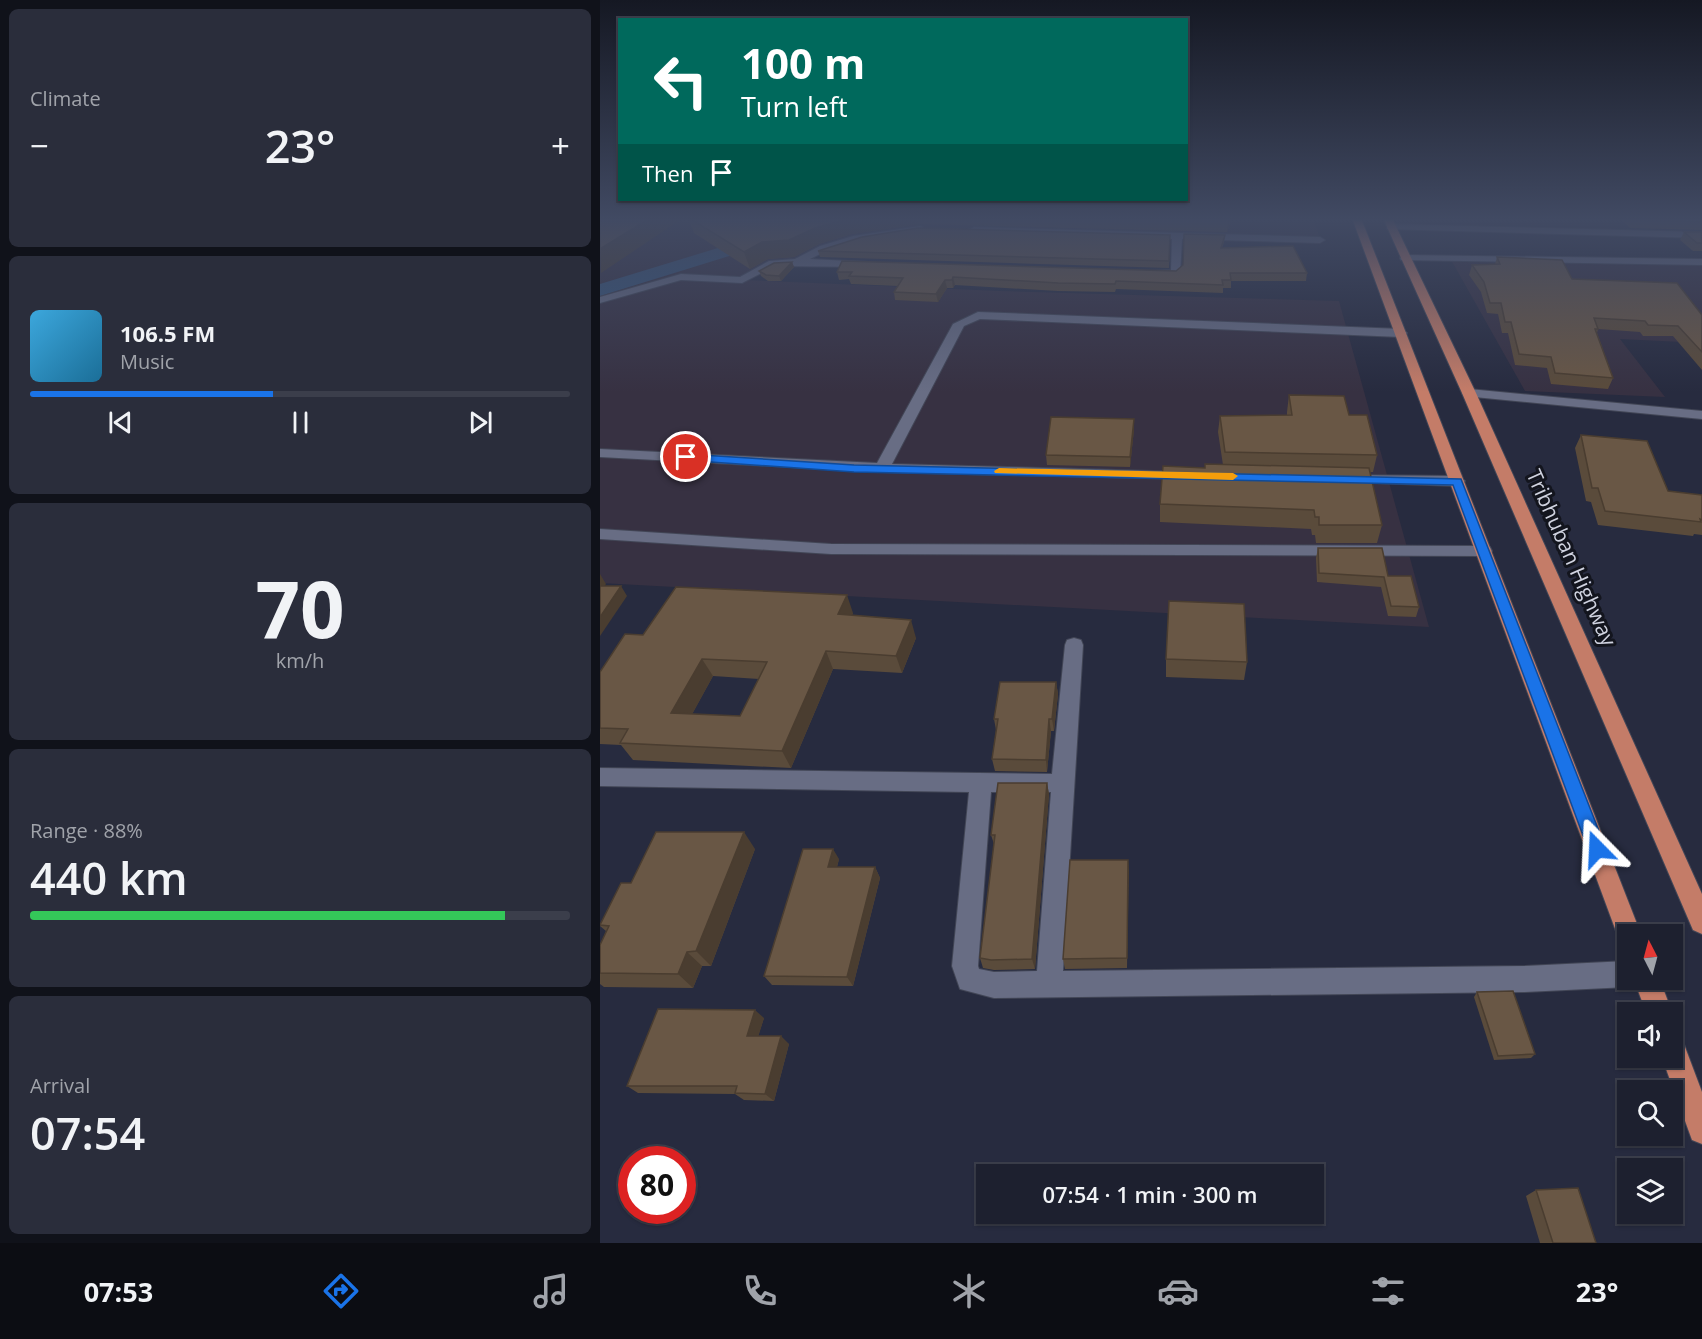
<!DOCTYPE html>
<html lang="en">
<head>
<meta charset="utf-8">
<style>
	:root { --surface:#1d202f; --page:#2a2d3b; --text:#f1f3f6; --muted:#a0a3aa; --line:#3b3e4b; --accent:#1a73e8 }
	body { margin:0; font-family:"Open Sans",sans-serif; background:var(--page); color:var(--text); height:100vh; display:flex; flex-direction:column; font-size:22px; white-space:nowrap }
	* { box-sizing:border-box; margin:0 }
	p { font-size:20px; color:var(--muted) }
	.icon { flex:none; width:33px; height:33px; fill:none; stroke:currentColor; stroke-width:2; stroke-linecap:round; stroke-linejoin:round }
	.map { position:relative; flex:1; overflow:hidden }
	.panel { display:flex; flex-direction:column; gap:9px; padding:9px; background:#10121a; width:600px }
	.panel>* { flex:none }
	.banner { position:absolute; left:18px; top:18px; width:570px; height:183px; border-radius:0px; box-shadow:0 2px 4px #0004,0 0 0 2px var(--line); background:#00695c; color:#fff; overflow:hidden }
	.needle { width:39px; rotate:354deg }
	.fabs { position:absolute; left:1017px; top:924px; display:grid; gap:12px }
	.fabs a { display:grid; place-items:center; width:66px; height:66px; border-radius:0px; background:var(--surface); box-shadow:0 2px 4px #0004,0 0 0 2px var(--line); font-size:30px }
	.speed { position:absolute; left:18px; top:1146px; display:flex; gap:12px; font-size:30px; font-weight:700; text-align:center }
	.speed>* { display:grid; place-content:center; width:78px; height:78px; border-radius:50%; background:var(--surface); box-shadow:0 2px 4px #0004,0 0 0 2px var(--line); line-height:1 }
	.speed .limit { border:9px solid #d22; background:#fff; color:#111 }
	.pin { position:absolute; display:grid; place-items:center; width:51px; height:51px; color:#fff; margin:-26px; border:3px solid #fff; border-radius:50%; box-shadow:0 2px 6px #0007 }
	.me { position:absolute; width:66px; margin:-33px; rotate:339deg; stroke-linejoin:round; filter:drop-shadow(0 0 4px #0008) }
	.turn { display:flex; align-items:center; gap:21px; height:126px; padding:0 24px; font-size:27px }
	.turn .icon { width:78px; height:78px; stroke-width:2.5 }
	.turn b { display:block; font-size:42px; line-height:51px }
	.then { display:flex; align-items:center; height:57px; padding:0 24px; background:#0003; gap:12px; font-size:22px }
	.big { font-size:45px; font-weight:600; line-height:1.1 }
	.panel .widget { flex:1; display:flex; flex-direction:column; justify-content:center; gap:9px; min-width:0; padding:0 21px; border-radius:9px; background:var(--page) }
	.panel .dial { align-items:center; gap:0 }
	.dial b { font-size:78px; line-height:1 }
	.song { display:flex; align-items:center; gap:18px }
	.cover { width:72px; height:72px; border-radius:9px; background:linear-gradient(135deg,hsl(200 70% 55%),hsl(200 70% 35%)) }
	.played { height:6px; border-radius:3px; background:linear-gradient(90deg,var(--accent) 45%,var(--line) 45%) }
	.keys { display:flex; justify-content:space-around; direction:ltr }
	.heat { display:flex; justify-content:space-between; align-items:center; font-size:33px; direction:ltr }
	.charge { height:9px; border-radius:4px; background:linear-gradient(90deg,#34c759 88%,var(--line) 0) }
	.trip { position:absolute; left:376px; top:1164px; width:348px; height:60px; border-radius:0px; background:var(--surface); box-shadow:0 2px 4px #0004,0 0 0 2px var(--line); font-weight:600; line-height:60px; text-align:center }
	.menu { display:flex; height:96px; justify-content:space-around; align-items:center; background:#0c0d13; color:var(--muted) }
	.menu .icon { width:42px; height:42px }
	.menu .on { color:var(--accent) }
	.menu b { font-size:27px; color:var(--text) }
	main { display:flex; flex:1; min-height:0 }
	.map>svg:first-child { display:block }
	.industrial { fill:#373142 }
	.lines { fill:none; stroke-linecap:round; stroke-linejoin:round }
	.canal { fill:#35557b; fill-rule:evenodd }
	.minor-casing { stroke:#424656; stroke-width:2 }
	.highway-casing { stroke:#424656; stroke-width:2 }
	.minor { fill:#686d84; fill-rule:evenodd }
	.highway { fill:#c47c68; fill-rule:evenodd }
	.wall { fill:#5a4b3b; fill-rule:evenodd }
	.shaded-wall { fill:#4a3d30 }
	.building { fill:#695745; stroke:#4a3d30; stroke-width:1.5; fill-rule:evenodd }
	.route { fill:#1a73e8; stroke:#114b97; stroke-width:1.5 }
	.slow { fill:#f59e0b }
	.labels { text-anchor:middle; stroke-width:6; stroke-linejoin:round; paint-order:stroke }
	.street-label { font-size:21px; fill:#d0d3e0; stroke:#13151e }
</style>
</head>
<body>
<main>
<section class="panel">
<div class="widget"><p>Climate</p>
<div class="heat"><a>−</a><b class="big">23°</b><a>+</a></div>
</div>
<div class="widget">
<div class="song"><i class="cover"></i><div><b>106.5 FM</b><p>Music</p></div></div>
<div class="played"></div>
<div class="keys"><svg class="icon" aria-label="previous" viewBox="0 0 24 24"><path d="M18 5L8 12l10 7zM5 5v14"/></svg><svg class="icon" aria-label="pause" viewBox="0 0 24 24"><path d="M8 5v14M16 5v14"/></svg><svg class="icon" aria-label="next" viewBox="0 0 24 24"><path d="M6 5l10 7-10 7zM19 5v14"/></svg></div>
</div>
<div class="widget dial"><b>70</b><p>km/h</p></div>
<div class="widget"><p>Range · 88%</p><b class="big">440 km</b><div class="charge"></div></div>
<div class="widget"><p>Arrival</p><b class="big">07:54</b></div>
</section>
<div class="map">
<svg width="1102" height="1243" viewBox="0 0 1102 1243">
	<rect width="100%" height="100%" fill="#272b3f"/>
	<!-- industrial -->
	<g class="industrial">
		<path d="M0 218H714L720 240 411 231 256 238 197 262 173 263 144 280 400 291 739 301 829 627 0 583Z"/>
		<path d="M850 258 1102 262V343L1020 339 1065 397 925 391Z"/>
	</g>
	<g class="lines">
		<!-- canal -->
		<path class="canal" d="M216 218H242L239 222 0 296V284Z"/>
		<defs>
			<g id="minor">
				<path d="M790 224 1102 232V238L787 229V225Z"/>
				<path d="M320 226 323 227V231L258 241 228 250 210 259 269 262V266L265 267 175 266 142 283 81 280 0 303V297L81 274 140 277 169 261 195 259 220 246 253 236Z"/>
				<path d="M374 227 720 237 725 240 720 243 582 239 580 275 556 276 551 273 552 271 571 270 572 239 371 232 369 230Z"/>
				<path d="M805 255 1102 259V265L801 260 800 258Z"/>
				<path d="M378 312 801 329 807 333 801 337 380 319 364 326 292 464 591 472 593 475 586 479 282 472 0 457V449L277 463 353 324Z"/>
				<path d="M869 389 1102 411V419L864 396 862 393Z"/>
				<path d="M749 475 857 476 865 481 857 486 744 482 742 479Z"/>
				<path d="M0 529 231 544 884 546 890 547 892 551 890 555 884 556 231 554 0 539Z"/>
				<path d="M474 638 481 640 483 645 463 971 925 966 1028 961V980H1038L1037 983 1028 987 925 992 394 998 360 989 352 966 369 792 0 786V768L452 774 465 645 467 640ZM391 792H451L437 971 394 972 379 969 378 966Z"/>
			</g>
			<g id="highway">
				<path d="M752 218H761L1041 934H1028V946L1020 943 1017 934Z"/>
				<path d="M783 218H792L876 393 1102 894V934L1093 930 862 393Z"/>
				<path d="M1034 980H1060L1072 1012H1046Z"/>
				<path d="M1072 1036 1082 1039 1102 1092V1144L1092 1140 1062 1058H1072Z"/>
			</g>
		</defs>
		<!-- minor casing -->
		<use href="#minor" class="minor-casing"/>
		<!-- highway casing -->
		<use href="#highway" class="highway-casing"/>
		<!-- minor -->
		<use href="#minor" class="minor"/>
		<!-- highway -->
		<use href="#highway" class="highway"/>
	</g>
	<!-- wall -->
	<g class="wall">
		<path d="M88 218H632L627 232 319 224 252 234 219 244 194 257 168 259 150 269 94 233Z"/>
		<path d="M1020 218H1102V230L1030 228Z"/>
		<path d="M1084 232H1102V251H1093L1080 240Z"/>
		<path d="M570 235 569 268 220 257 218 251Z"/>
		<path d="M625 235 624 242 622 248 707 273 706 281H631V288H623V293L516 289 515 292 458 291 355 285 353 288H347L338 302 295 300 294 292 298 286 251 284 249 279 239 280 237 272 576 271Z"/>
		<path d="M897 257 1102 315V370L1073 336H1043L1040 332 998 329 997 333 1013 378 1008 389 951 384 947 368 915 365 908 333H902L898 314 887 313 881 292 869 275 872 265 895 264Z"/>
		<path d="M192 262 194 267 181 281H168L161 276 159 271Z"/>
		<path d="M689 395 749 415 777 455 773 472H770L782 525 777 543H716L715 535H712L711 529 560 522V504L623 465 618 432 620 416 687 415V412Z"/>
		<path d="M534 419V429L530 467 447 465 446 455Z"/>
		<path d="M981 435 1068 491 1102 495V535L1094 534 1093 536 998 525 991 502 986 501 975 448Z"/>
		<path d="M718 548 788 576 819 607 816 617 788 616 781 587 717 582 716 558Z"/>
		<path d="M253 613 252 615 316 638 302 673 233 669 191 768 33 760 21 745 0 744V672L43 635ZM113 676 159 679 140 716 92 714Z"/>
		<path d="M566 659 647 662 644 680 566 677Z"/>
		<path d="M456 682 458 694 454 731H451L447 772 395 771 392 759 396 730 394 719Z"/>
		<path d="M447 783 449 794 435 969 394 970 383 968 380 958 394 844 391 835Z"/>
		<path d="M155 849 111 966H102L93 988 4 987 0 984V945L6 931 0 926 31 883Z"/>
		<path d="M239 859 237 867H275L280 878 253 986 172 985 164 976Z"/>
		<path d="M528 860 527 968 465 969 463 959Z"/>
		<path d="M877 992 935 1054 931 1058 894 1060 874 997Z"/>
		<path d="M164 1018 158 1036 189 1044 174 1101 144 1100 135 1094 38 1093 27 1086Z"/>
		<path d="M936 1190 996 1243H940L926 1196Z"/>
	</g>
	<!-- shaded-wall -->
	<g class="shaded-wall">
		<path d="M50 218H83L1 273 0 249Z"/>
		<path d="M248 218H317L319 224 252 234 219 244 194 257 168 259 150 269 144 252 162 242Z"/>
		<path d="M628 218H632L627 232Z"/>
		<path d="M192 262 194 267 181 281 179 276Z"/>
		<path d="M353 277 355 285 353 288 352 280Z"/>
		<path d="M345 280 347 288 338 302 336 294Z"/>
		<path d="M534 419V429L530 467V457Z"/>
		<path d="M0 574 6 584 0 592Z"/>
		<path d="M21 586 27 596 0 636V617Z"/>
		<path d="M247 595 253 613 245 632 238 614Z"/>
		<path d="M311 620 316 638 302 673 296 656Z"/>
		<path d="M226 651 233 669 191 768 182 751Z"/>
		<path d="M102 659 113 676 83 731 71 713Z"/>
		<path d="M456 682 458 694 454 731 452 719Z"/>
		<path d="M449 719 451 731 447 772 446 760Z"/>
		<path d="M447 783 449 794 435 969 432 959Z"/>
		<path d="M144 832 155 849 111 966 96 951Z"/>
		<path d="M233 849 239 859 234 877 228 867Z"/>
		<path d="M528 860 529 871 527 968V958Z"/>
		<path d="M275 867 280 878 253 986 247 977Z"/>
		<path d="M87 952 102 966 93 988 78 974Z"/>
		<path d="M155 1010 164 1018 156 1044 147 1036Z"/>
		<path d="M181 1036 189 1044 174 1101 165 1094Z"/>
	</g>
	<!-- building -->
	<g class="building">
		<path d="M0 218H50L0 249Z"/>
		<path d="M89 218H250L215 228 189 240 162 242 144 252Z"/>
		<path d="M1031 218H1102V222L1034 220Z"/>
		<path d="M318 228 570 235 569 261 218 251 262 237Z"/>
		<path d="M1084 232H1102V243H1097Z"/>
		<path d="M584 234 625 235 621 248 693 246 707 273H630L631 280H622L623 285 516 281 515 284 458 283 353 277 352 280H345L336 294 294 292 303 278 249 276 252 272H237L242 261 576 271 583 265Z"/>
		<path d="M897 257 962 260 972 279 1077 283 1102 315V352L1078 326 1048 325 1045 321 994 318 998 329H995L1013 378 955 373 951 357 919 354 911 322H905L901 303H890L884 282 872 265 900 264Z"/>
		<path d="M192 262 179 276 166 275 159 271 174 263Z"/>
		<path d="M689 395 744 396 749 415H767L777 455 625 452 620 416 692 415Z"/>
		<path d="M451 417 534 419 530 457 446 455Z"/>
		<path d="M981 435 1047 441 1068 491 1102 495V520L1100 519 1101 522 1005 511 998 488H992Z"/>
		<path d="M605 464 769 468 782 525H719V517H715L714 510 560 504 563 466 605 468Z"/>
		<path d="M718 548H782L788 576H811L819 607 791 606 784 577 719 573Z"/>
		<path d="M0 586H21L0 617Z"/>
		<path d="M76 587 247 595 238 614 311 620 296 656 226 651 182 751 20 743 28 729 0 728V672L25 634 43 635ZM102 659 167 662 140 716 71 713Z"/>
		<path d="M569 601 644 604 647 662 566 659Z"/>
		<path d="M400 682H456L452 719H449L446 760 392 759 398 719H394Z"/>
		<path d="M398 783H447L432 959 391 960 380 958 395 835H391Z"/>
		<path d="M56 832H144L96 951 87 952 78 974 0 973V945L9 926 0 925 21 883H31Z"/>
		<path d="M203 849H233L228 867H275L247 977 164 976Z"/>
		<path d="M470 860H528L527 958 463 959Z"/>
		<path d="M913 991 935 1054 898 1056 877 992Z"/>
		<path d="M58 1009 155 1010 147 1036H181L165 1094 135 1093 137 1086H27Z"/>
		<path d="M978 1188 996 1243H953L936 1190Z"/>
	</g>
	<!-- sky -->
	<linearGradient id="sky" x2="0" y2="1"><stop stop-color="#151823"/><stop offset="0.56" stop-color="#414a63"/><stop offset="1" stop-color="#414a63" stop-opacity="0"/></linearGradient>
	<rect width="1102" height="392" fill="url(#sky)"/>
	<!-- route -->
	<path class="route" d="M86 454 254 465 861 479 1006 849 1003 855 997 857 991 855 988 849 853 485 254 472 82 460V455Z"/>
	<!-- slow -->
	<path class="slow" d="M399 468 633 473 638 476 633 480 395 473 394 471Z"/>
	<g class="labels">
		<!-- street labels -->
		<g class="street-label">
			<text transform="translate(971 558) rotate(66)" y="7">Tribhuban Highway</text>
		</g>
	</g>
</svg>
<div class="fabs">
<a><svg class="needle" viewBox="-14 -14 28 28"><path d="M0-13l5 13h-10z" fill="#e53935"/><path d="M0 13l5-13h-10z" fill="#a0a3aa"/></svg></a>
<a><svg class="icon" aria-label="sound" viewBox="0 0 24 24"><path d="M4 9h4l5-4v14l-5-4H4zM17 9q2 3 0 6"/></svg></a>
<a><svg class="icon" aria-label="search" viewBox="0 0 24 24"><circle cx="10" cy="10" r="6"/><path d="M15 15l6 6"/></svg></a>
<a><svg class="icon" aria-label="layers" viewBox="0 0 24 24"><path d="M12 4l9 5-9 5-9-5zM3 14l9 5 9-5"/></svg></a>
</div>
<div class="speed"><div class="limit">80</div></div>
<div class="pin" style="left:86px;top:457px;background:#d93025"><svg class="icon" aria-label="arrive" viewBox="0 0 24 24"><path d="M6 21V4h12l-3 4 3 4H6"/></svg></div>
<svg class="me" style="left:997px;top:849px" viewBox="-20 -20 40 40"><path d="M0-17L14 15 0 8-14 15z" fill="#1a73e8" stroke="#fff" stroke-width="4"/></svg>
<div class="trip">07:54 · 1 min · 300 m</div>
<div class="banner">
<div class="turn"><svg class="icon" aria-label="left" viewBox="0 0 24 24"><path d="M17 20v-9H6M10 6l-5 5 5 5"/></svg><div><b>100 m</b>Turn left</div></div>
<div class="then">Then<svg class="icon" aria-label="arrive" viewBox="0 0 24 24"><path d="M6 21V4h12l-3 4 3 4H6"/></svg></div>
</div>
</div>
</main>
<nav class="menu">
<b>07:53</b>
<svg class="icon on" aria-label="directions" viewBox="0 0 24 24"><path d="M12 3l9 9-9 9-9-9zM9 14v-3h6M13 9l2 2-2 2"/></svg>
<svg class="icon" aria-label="music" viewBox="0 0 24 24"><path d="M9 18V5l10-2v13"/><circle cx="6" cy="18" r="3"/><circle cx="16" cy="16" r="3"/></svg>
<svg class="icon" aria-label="phone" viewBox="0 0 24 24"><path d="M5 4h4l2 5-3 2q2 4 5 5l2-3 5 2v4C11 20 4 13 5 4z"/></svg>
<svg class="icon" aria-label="climate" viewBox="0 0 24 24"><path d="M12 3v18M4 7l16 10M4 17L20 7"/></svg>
<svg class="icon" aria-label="car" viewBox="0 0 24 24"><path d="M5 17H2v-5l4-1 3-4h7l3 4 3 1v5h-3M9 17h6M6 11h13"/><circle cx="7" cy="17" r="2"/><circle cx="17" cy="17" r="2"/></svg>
<svg class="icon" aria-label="filters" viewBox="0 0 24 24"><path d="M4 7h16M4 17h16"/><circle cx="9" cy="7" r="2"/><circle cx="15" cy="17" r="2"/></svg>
<b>23°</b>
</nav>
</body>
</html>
